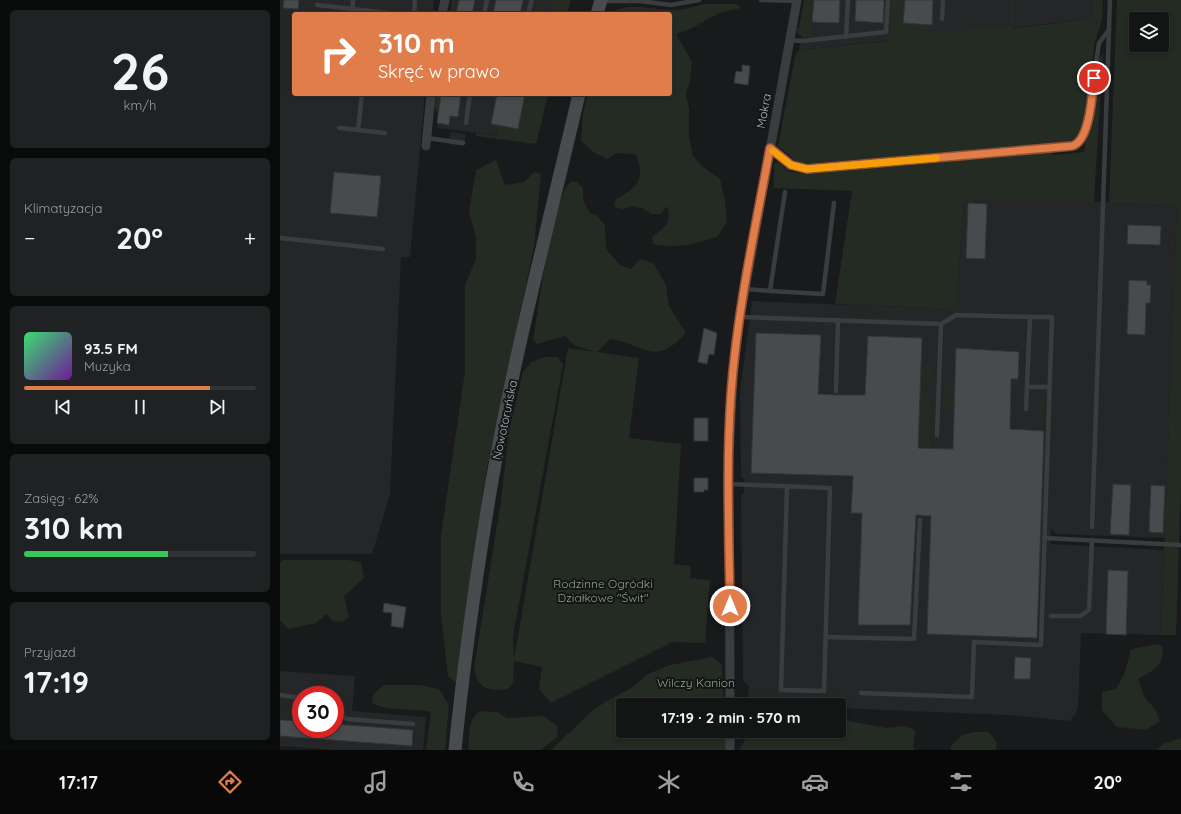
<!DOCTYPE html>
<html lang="pl">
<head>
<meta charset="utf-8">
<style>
	:root { --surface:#131414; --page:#202122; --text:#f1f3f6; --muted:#9d9ea0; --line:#323334; --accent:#e17d4b }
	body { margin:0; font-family:Quicksand,sans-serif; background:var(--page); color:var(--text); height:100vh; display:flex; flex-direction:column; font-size:15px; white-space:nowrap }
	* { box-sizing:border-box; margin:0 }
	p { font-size:13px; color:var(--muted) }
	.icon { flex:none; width:22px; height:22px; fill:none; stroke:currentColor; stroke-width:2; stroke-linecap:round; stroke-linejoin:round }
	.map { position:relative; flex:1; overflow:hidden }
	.panel { display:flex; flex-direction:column; gap:10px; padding:10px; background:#0a0b0b; width:280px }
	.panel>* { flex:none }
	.top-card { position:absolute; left:12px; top:12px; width:380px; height:84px; border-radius:4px; box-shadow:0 2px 6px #0003,0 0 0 1px var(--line); background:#e17d4b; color:#fff; overflow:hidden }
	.buttons { position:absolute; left:849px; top:12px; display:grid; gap:8px }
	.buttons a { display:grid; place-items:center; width:40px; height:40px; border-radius:4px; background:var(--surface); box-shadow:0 2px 6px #0003,0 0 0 1px var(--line); font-size:20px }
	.speed { position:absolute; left:12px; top:686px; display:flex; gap:8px; font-size:20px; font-weight:700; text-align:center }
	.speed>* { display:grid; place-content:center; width:52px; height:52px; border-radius:50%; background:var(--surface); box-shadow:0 2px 6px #0003,0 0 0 1px var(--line); line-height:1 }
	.speed .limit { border:6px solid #d22; background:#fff; color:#111 }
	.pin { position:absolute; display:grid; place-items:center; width:34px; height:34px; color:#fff; margin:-17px; border:2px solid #fff; border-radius:50%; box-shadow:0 1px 4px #0007 }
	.me { position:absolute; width:44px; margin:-22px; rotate:0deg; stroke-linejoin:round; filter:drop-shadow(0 0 3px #0008) }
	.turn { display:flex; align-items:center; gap:14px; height:84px; padding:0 20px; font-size:18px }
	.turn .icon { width:52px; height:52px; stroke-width:2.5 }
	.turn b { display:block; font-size:28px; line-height:34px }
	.big { font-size:30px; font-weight:800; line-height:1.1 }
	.panel .card { flex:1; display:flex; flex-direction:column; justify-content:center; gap:6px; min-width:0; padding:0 14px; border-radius:6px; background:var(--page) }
	.panel .dial { align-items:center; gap:0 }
	.dial b { font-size:52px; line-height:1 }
	.song { display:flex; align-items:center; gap:12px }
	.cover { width:48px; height:48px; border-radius:6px; background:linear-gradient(135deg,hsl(140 70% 55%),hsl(280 70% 35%)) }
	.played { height:4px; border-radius:2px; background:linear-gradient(90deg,var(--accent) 80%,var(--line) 80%) }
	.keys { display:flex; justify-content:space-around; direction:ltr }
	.heat { display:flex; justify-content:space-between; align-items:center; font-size:22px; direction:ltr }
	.charge { height:6px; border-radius:3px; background:linear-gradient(90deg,#34c759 62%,var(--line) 0) }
	.trip { position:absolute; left:336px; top:698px; width:230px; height:40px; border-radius:4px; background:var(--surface); box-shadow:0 2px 6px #0003,0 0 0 1px var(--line); font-weight:800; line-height:40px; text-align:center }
	.menu { display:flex; height:64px; justify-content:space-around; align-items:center; background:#080808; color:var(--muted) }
	.menu .icon { width:28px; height:28px }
	.menu .current { color:var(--accent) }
	.menu b { font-size:18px; color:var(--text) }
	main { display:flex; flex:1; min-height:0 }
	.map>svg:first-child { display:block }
	.built { fill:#252628; fill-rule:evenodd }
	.green { fill:#242b23; fill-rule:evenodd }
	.building { fill:#484b4d; stroke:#333437 }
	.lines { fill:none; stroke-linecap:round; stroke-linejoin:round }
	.lane { stroke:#3a3d3f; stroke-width:4.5 }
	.street { stroke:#3a3d3f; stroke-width:9 }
	.secondary { stroke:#494c4f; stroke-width:13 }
	.route-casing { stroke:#925131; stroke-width:10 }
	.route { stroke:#e17d4b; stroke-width:7 }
	.slow { stroke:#f59e0b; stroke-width:7 }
	.labels { text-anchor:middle; stroke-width:4; stroke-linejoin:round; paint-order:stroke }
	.street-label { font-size:12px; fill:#adb5b9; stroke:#141516 }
	.park-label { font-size:12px; fill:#8da286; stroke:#141516 }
</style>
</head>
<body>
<main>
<section class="panel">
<div class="card dial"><b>26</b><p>km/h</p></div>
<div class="card"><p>Klimatyzacja</p>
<div class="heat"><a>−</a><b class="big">20°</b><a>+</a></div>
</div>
<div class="card">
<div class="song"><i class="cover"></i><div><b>93.5 FM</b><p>Muzyka</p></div></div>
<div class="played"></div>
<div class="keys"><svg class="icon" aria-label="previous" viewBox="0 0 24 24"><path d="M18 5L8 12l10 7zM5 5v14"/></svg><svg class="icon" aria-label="pause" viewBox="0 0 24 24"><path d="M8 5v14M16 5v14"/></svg><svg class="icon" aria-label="next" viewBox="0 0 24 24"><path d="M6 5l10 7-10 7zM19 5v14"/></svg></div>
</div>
<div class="card"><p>Zasięg · 62%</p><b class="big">310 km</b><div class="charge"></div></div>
<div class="card"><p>Przyjazd</p><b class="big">17:19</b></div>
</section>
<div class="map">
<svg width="901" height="750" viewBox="0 0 901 750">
	<rect width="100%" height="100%" fill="#191a1b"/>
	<!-- built -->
	<g class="built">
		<path d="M0 0H154L153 14H14V94H145L130 257H121L110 494 92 554H0Z"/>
		<path d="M179 0H287L284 14H176Z"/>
		<path d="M528 0H813L812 19 519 50Z"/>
		<path d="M161 94H264L253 140 157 128Z"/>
		<path d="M170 132 186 134 184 146 169 144Z"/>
		<path d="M684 200H805L829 203 897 205 885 538 776 534 771 529 770 544 884 550 881 635 801 633 798 709 790 721 727 715 559 708V705L468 704 469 686 463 681 461 495 464 492V478H461L460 392 472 301 676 309Z"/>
		<path d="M0 671 75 676 72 711 146 717 143 750H56L0 746ZM21 695H55V729H21Z"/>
	</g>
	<!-- green -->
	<g class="green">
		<path d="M172 0H179L176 14H169Z"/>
		<path d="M260 0H263L264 12 271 11 270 0H291L287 14H257Z"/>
		<path d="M524 0H534L531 22 532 37H523L518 34 516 28H519Z"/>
		<path d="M612 0H625L623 23 650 25 649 33 729 26 731 0H735L733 28 812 19 813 0H823L822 20 815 41 803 127 797 139 791 142 525 164 516 161 498 146 515 56 519 50 609 41Z"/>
		<path d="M837 0H901V486L896 635H881L897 205 829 203ZM856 19H882V45H856Z"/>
		<path d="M424 4H456L461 8 439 13 412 28 396 34 412 62 410 80 406 93 409 109V138L413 156 422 166 440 179 445 201 447 222 437 237C414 244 398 249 373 244L372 237C385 227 392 223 387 206L381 214H371L364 209 353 206 342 209 334 207 336 199C358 188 367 177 355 154L336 153 327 159 313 152 301 140 303 113 308 94H390V14H329C350 0 373 11 396 10 405 10 415 6 424 4Z"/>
		<path d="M823 53 814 202 805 200H684L676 309 555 304 572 191 494 188V163H499L510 172 523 173 771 152 773 155 804 152 819 59Z"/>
		<path d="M156 94H161L158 114 154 107Z"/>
		<path d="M245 94H268L257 141 255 144 196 136V133L217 136 218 126 238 129Z"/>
		<path d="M216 160 225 185 244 182 254 172 261 174 254 247 206 473 176 682 168 677 161 615V535L185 371V285L196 259V237L189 212 196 170Z"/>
		<path d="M296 181 303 188V200L310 213 316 215 325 225 326 249 340 265 351 269 360 259 373 263 386 285 389 306 406 333C373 368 366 344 330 339L317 352 359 358 349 438 401 444 394 564 411 566 410 578 430 580 425 643 393 642 271 703 259 689 262 667 234 661 233 682 228 689C209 691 198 690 194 668L221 500 229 431 243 372 251 362 264 357H277L283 364 233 636 234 659 288 348 316 352 295 346 285 336 257 344 253 339C261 293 267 234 284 191 285 187 289 184 291 182Z"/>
		<path d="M641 367H654V373L651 377H640Z"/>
		<path d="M670 383H675V396H663L664 385Z"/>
		<path d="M640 391 649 394 652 399 650 448H638Z"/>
		<path d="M663 399H675L674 409H663Z"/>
		<path d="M762 404 763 405 762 431H759L760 404Z"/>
		<path d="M3 560H67L81 562 84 578 64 596 69 617 62 622 53 621 47 614 36 623 8 629 0 620V562Z"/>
		<path d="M878 644 883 647C882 668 875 669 858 679L865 698 875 709 880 721 866 730 837 727 822 710V692L836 689 844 675 851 649Z"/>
		<path d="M433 657 442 665 444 705H343V731H446V750H271L313 710 330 699 350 689 368 674 390 665Z"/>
		<path d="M105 685H140L159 689 169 705 165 750H146L151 712C132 708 108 712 92 703 92 693 97 690 105 685Z"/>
		<path d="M201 711 217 712 227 718 263 716 277 725 278 736 261 750H188C190 736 187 718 201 711Z"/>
		<path d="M559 719 606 728 625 726 635 730 633 748 636 750H459L466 738 476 731H559Z"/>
		<path d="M695 732H709L717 743 715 750H671V746L682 735Z"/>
		<path d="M901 738V750H877L883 744Z"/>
	</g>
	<!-- building -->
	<g class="building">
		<path d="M4 0H19L18 9 3 8Z"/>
		<path d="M179 0H195L192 14H176Z"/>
		<path d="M216 0H243L240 14H213Z"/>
		<path d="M534 0H560L559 23 532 22Z"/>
		<path d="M576 0H604L603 23 575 21Z"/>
		<path d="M625 0H653L652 25 623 23Z"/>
		<path d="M462 65 470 66 468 85 454 83 456 71 462 72Z"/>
		<path d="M161 94H181L178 117 170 116 169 125 157 123Z"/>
		<path d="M217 94H245L238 129 211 124Z"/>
		<path d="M54 172 101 176 97 217 50 213Z"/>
		<path d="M688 203 707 204 705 259 686 258Z"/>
		<path d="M848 225 881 226 880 245 847 244Z"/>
		<path d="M849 280 867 281V285H871L870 303H866L865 335 847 334Z"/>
		<path d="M424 328 437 333 434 355 429 354 427 364 418 362Z"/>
		<path d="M476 333 541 335 538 394 556 395H585L588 336 642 338 638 448 673 449 676 348 739 352 738 379H731L730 429 764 431 757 638 647 634 651 516 636 515 630 625H578L582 513H571L573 476 471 473Z"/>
		<rect x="414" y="418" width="14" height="23"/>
		<path d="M414 478H428V490H424V492H414Z"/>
		<path d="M833 484 851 485 849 535 830 534Z"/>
		<path d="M871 485 885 486 883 533 869 532Z"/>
		<path d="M828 570 848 571 846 635 826 634Z"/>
		<path d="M104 603 126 607 123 628 111 626 112 613 103 612Z"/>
		<path d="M735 657 751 658 750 679H734Z"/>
		<path d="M0 720 21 721V729H55V724L133 730 132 746 0 736Z"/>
	</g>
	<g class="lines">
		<!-- lane -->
		<g class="lane">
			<path d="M481 0 517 1"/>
			<path d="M323 1H360L391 5 419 0"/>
			<path d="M37 5 117 14"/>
			<path d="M72 14 73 0"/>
			<path d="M134 14 135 0"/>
			<path d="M204 14 207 0"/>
			<path d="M248 14 252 0"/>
			<path d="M662 19 663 0"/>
			<path d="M566 37 568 0"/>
			<path d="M509 40 522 41 606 32 608 0"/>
			<path d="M82 94 78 130 105 133"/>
			<path d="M186 123 190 94"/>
			<path d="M59 128 78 130"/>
			<path d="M147 138 183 143"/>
			<path d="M490 148 511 165 527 169 796 145 806 131 819 43 829 30"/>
			<path d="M0 238 103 249"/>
			<path d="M465 289 490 291 505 192"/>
			<path d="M490 291 543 294 554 203"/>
			<path d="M460 317 661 324 657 435"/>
			<path d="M661 324 676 315 750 317 746 409"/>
			<path d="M747 387H769"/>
			<path d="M556 391 558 320"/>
			<path d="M449 484 550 488 544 691 501 690 507 486"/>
			<path d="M812 527 830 0"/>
			<path d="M764 538 901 545"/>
			<path d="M771 616H800L809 610 812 540"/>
			<path d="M546 637 634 639 640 520"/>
			<path d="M581 693 692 697 694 642 761 645 772 317H750"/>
			<path d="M0 695 21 698"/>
			<path d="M55 713 67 719 133 724"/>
		</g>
		<!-- street -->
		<g class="street">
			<path d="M162 14 165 0"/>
			<path d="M146 146 151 94"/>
			<path d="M450 705 449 456 453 375 460 317 517 0"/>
			<path d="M450 750V731"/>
		</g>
		<!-- secondary -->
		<g class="secondary">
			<path d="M317 14 321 0"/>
			<path d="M175 750C184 660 197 570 212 481 235 351 269 223 299 94"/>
		</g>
	</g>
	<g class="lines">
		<defs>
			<path id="route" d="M450 606C449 536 446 464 451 394 457 311 475 230 490 148L511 165 527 169 792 146C810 141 812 95 814 78"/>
		</defs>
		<!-- route casing -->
		<use href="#route" class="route-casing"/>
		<!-- route -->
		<use href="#route" class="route"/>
		<!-- slow -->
		<path class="slow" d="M493 151 511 165 527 169 656 158"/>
	</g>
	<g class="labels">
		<!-- street labels -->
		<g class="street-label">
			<text transform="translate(484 111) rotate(-80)" y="4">Mokra</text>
			<text transform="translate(225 420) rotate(-78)" y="4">Nowotoruńska</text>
		</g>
		<!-- park labels -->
		<g class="park-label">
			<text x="323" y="588">Rodzinne Ogródki<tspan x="323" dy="14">Działkowe "Świt"</tspan></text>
			<text x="416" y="687">Wilczy Kanion</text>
		</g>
	</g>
</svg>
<div class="buttons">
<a><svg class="icon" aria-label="layers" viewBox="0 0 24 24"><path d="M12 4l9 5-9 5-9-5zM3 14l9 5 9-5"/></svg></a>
</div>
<div class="speed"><div class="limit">30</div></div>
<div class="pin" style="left:814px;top:78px;background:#d93025"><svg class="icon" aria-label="arrive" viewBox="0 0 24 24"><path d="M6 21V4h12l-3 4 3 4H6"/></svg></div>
<svg class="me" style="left:450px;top:606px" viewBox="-20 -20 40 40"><circle r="17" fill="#e17d4b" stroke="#fff" stroke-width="3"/><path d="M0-11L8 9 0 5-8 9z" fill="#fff"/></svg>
<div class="trip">17:19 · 2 min · 570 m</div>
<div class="top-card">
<div class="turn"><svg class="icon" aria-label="right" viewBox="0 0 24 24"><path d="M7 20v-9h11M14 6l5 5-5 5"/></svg><div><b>310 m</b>Skręć w prawo</div></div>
</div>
</div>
</main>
<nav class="menu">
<b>17:17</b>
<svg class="icon current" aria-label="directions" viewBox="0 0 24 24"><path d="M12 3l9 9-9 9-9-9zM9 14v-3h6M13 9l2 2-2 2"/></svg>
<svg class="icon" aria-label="music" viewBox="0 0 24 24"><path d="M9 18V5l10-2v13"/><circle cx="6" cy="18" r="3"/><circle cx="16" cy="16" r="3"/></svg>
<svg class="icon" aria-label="phone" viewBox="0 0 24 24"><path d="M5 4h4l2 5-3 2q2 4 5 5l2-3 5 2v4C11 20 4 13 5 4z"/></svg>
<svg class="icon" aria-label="climate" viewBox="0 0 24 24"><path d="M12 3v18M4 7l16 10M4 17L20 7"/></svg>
<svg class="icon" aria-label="car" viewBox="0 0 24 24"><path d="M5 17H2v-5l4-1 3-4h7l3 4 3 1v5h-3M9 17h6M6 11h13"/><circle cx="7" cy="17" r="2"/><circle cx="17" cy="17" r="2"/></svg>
<svg class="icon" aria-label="filters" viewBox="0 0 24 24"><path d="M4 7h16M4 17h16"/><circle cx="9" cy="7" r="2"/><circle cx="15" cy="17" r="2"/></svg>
<b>20°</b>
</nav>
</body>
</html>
